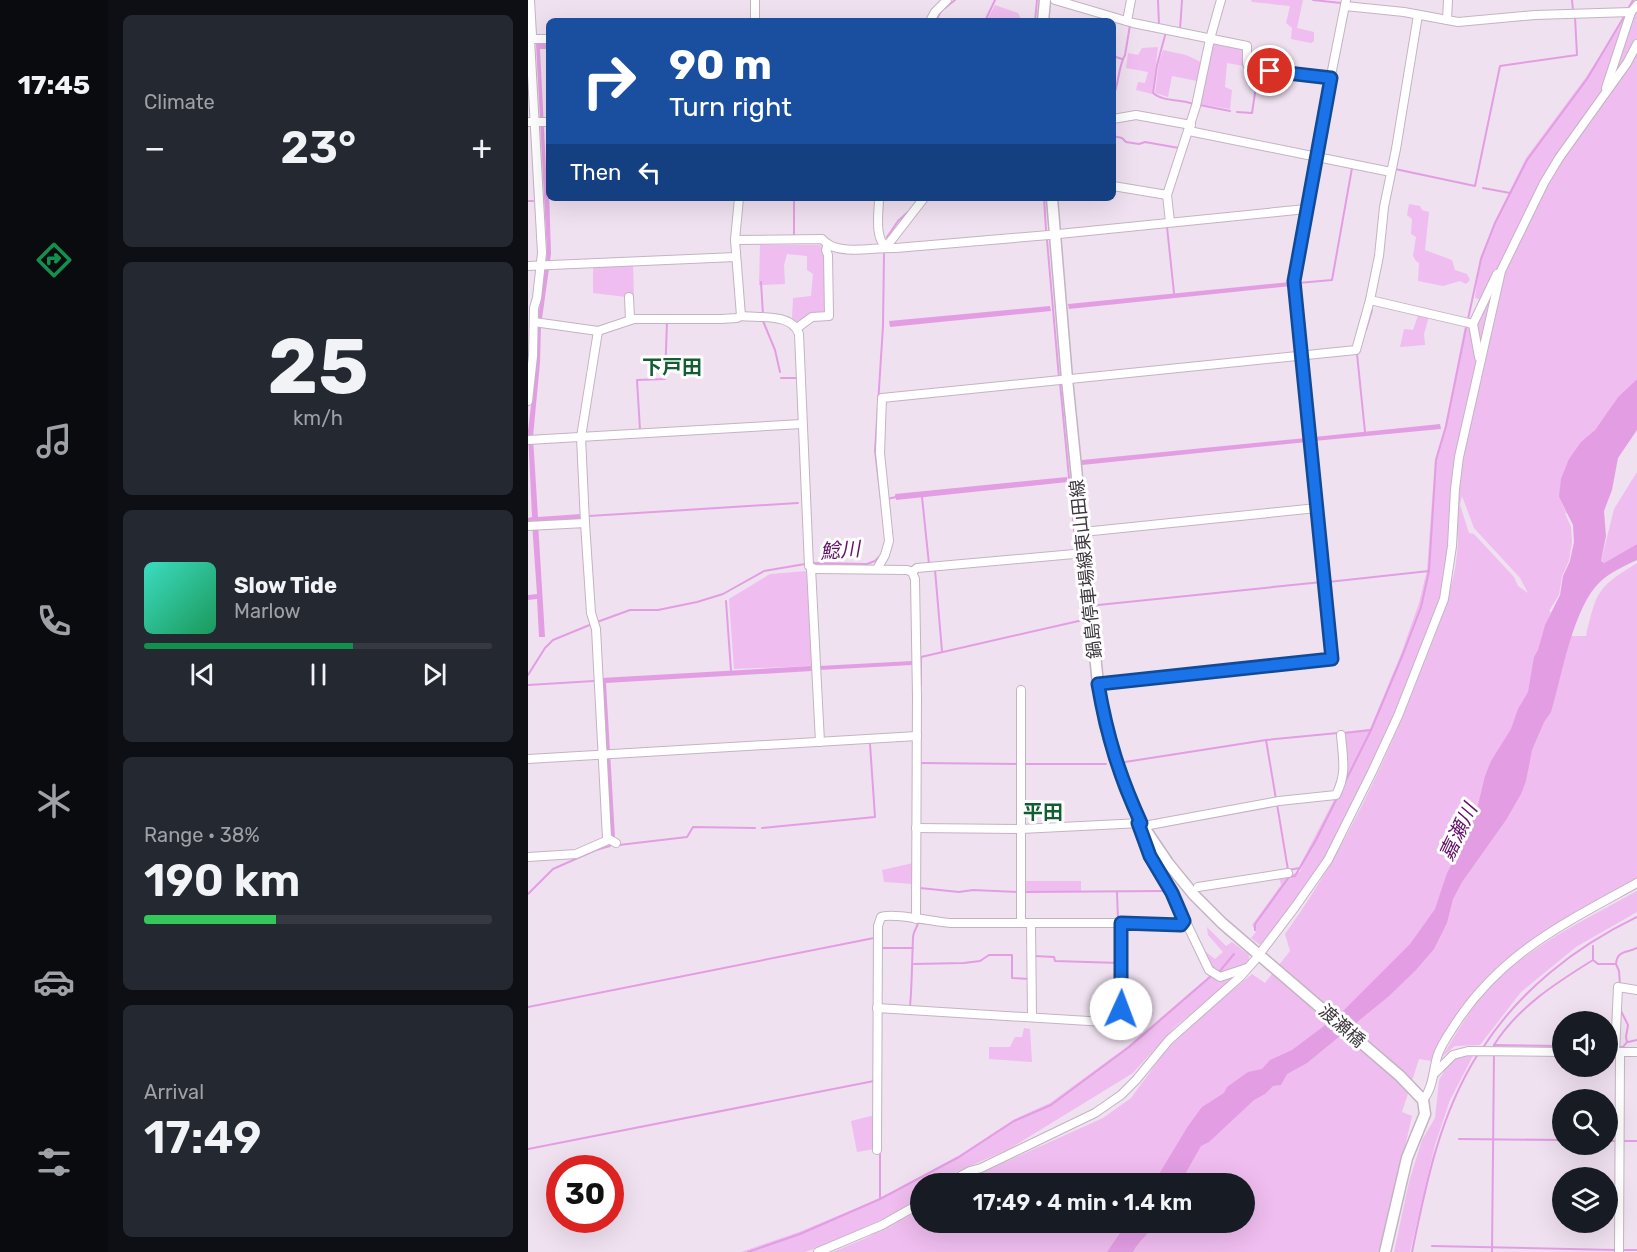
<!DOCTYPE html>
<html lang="en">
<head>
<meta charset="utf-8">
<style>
	:root { --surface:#171b24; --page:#242831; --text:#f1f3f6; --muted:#9ea1a6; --line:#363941; --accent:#12904d }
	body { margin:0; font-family:Rubik,"Noto Sans JP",sans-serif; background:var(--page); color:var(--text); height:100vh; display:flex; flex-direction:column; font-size:22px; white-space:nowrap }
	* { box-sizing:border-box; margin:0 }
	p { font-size:20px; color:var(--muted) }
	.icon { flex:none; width:33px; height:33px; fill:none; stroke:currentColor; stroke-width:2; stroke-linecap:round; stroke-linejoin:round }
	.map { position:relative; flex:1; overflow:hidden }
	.details { display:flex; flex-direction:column; gap:15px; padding:15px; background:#0d0f14; width:420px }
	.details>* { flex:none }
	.hud { position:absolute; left:18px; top:18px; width:570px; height:183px; border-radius:9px; box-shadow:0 6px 24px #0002; background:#1a4fa0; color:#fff; overflow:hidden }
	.buttons { position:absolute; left:1024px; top:1011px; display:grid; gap:12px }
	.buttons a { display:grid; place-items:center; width:66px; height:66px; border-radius:50%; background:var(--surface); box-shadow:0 6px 24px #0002; font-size:30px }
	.speed { position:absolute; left:18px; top:1155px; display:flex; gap:12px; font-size:30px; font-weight:700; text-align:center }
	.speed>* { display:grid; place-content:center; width:78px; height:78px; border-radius:50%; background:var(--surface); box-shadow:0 6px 24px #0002; line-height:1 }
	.speed .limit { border:9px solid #d22; background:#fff; color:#111 }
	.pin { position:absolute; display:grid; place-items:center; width:51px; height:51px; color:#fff; margin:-26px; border:3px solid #fff; border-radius:50%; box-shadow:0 2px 6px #0007 }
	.me { position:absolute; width:66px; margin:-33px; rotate:2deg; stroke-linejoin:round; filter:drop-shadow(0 0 4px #0008) }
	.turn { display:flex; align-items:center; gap:21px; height:126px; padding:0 24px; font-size:27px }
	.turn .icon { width:78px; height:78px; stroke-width:2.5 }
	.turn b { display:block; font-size:42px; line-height:51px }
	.then { display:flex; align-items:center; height:57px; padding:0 24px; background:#0003; gap:12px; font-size:22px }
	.big { font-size:45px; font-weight:600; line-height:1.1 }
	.details .card { flex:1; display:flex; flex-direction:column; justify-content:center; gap:9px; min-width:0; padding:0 21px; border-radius:9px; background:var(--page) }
	.details .dial { align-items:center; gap:0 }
	.dial b { font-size:78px; line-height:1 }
	.song { display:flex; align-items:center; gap:18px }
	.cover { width:72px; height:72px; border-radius:9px; background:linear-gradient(135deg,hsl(170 70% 55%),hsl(150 70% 35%)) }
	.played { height:6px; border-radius:3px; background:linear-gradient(90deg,var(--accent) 60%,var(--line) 60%) }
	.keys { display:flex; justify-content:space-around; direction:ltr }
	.heat { display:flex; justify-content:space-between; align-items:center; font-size:33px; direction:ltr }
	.charge { height:9px; border-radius:4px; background:linear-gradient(90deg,#34c759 38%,var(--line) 0) }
	.trip { position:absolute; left:382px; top:1173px; width:345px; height:60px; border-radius:30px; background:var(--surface); box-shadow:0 6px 24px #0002; font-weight:600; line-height:60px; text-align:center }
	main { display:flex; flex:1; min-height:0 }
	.dock { display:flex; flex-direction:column; width:108px; justify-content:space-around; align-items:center; background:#090b0e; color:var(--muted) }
	.dock .icon { width:42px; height:42px }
	.dock .current { color:var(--accent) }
	.dock b { font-size:27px; color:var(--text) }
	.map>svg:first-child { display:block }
	.green { fill:#efbdef; fill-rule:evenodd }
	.water { fill:#e39ee3 }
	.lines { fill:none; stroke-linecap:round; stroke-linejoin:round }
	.stream { stroke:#e39ee3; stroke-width:2 }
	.minor-casing { stroke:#c3b4c2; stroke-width:10 }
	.major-casing { stroke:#c3b4c2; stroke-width:13 }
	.minor { stroke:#fff; stroke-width:8 }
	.major { stroke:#fff; stroke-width:10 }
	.route-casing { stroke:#114b97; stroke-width:15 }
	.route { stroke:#1a73e8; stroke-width:10 }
	.labels { text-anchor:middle; stroke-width:6; stroke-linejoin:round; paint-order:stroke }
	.street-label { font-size:18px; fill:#3d373d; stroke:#fff }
	.neighbourhood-label { font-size:20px; font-weight:bold; fill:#125d32; stroke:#fff }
	.water-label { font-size:20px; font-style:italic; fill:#631166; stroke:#fff }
</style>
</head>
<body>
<main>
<nav class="dock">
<b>17:45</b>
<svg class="icon current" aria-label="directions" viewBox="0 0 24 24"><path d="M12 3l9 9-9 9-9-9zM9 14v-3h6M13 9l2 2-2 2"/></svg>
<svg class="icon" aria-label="music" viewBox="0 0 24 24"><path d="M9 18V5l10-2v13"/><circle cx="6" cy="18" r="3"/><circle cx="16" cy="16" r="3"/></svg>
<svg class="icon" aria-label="phone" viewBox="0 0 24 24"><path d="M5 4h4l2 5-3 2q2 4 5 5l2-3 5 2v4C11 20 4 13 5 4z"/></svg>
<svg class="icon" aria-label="climate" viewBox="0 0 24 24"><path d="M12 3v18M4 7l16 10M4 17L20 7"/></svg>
<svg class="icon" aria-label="car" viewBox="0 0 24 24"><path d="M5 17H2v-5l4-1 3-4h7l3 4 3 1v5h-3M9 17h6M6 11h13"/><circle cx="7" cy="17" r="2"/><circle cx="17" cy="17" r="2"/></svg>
<svg class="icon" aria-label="filters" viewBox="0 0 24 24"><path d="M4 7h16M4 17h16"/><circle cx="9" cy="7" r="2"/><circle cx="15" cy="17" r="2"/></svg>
</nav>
<section class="details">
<div class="card"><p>Climate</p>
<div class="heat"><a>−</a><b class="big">23°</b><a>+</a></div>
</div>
<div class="card dial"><b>25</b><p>km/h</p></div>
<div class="card">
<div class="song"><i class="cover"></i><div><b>Slow Tide</b><p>Marlow</p></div></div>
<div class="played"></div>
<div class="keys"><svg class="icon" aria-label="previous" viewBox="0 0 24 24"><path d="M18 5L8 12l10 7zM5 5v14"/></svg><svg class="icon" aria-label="pause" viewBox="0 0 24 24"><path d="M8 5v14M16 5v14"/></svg><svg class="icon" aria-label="next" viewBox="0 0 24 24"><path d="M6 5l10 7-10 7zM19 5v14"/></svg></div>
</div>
<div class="card"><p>Range · 38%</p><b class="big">190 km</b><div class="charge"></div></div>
<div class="card"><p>Arrival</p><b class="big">17:49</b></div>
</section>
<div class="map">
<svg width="1109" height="1252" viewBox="0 0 1109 1252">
	<rect width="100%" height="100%" fill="#f0e1f0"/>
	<!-- green -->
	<g class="green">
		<path d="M723 0H775L769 28 786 32V41L783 43 763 39 764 28 758 23 762 6 724 2Z"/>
		<path d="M1106 0H1109V379L1090 397 1067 430 1053 443 1031 497 1039 514 1037 513 1043 527 1044 542 1041 561 1034 576 1031 595 1021 611 1023 612 1016 629 1045 636H1058C1069 590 1069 588 1109 563V882C1018 927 948 965 903 1061L891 1059 874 1112 884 1116 853 1252H305L336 1239 393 1209V1222H717V1184L429 1183 441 1176 464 1168 575 1118 603 1098 636 1053 663 1025 724 974 737 983 762 951 757 934C815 854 857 763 893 671 910 629 930 582 930 536L919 555 914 589 899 636 842 771 800 852 766 904 732 945 723 938 728 932 724 925 753 885 751 877 772 872 774 867 772 865 818 777 815 732 842 729 873 654 891 603 899 570 907 459 916 431 937 326 947 316 951 299 947 298 952 258 966 223 998 158 1058 77 1103 8ZM934 496 946 528 992 578 1000 593 990 586 986 577 946 534 941 533 932 505Z"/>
		<path d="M467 5 490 13 494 21H458Z"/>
		<path d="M684 41 717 47 716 66 699 63 697 87 704 90 702 109 672 104Z"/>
		<path d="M630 47 624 94 608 90 610 82 617 83 620 72 598 68 600 53 610 55 614 48Z"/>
		<path d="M635 50 658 55 673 62 669 81 644 76 640 97 627 93 631 62Z"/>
		<path d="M881 204 892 206 894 210 901 212 897 250 924 260 927 270 939 274 942 280 938 284 932 281 915 286 890 281 891 263 888 261 885 256 888 237 883 234 884 219 879 215Z"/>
		<path d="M232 245H293L297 257V314L284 315 269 323 264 318 265 298 283 296 285 274 279 270V256L259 254 256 265 257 284 231 285Z"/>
		<path d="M105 264 106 298 65 293V265Z"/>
		<path d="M891 313 901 316 896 334 897 345 872 347 876 329 885 330Z"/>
		<path d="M1109 472V544L1076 563 1073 561 1086 509Z"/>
		<path d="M279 571 285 666 206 669 201 599 242 574Z"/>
		<path d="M385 863V884L356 882 354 870Z"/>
		<rect x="495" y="881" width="58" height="10"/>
		<path d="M1109 891V912L1048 947 993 992 952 1045 927 1046 914 1057C930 1030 949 997 973 976 1013 940 1062 917 1109 891Z"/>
		<path d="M679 927 698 946 704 942 721 955V961L708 977 647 1027 605 1073 481 1149 428 1172 413 1183 393 1184V1199L384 1206 299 1244 277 1252H213L271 1232 353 1198 430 1156 485 1120 522 1103 600 1046 680 977 685 969 674 949 687 959 695 952 680 935Z"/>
		<path d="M496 1028 502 1029 504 1062 461 1059V1047H482L487 1037H494Z"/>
		<path d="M947 1052 922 1100 907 1145 882 1252H866L881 1182 894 1140 907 1118 911 1080 918 1068 930 1056Z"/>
		<path d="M347 1115V1149L329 1152 323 1121Z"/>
	</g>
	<!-- water -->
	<g class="water">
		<path d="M8 44H21V49H12L19 189 21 190 23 254 13 326 12 363 5 437 10 517 53 514 54 519 10 522 17 637H11L9 599 0 600V595L9 594 4 523H0V518L4 517 0 431 8 363 0 362V358H8L9 325 19 253Z"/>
		<path d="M762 282 763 286 541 309 540 304Z"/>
		<path d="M522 306 523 311 362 327 361 321Z"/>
		<path d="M1109 379V430L1090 458 1084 490 1076 511 1078 536 1073 561 1076 563 1109 544V560C1096 566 1083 572 1073 581 1045 606 1034 676 1023 712L1016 722 1004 750 998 781 993 794 978 820 934 882 925 899 919 923 906 949 888 970 861 996 779 1063 759 1074 753 1085 745 1086 737 1094 726 1100 681 1142 673 1146 652 1183 625 1184 660 1126 674 1107 696 1093 699 1087 720 1072 734 1069 742 1060 764 1050 812 1014 882 944 907 909 919 873 935 844 949 809 957 776 963 761 983 729 990 709 1000 692 1006 657 1010 650 1017 625 1032 595 1035 576 1042 561 1046 542 1045 525 1031 497 1033 479 1041 459 1053 442 1067 430 1090 397Z"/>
		<path d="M912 424 913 429 786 441V437Z"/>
		<path d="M778 438 779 442 554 465V460Z"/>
		<path d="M539 477 540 482 368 500 367 494Z"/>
		<path d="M384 661V665L291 670V666Z"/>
		<path d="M284 666V671L78 683 87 837H82L73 678Z"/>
		<path d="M599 1223H628C621 1234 611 1240 605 1252H579Z"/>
	</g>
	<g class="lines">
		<!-- stream -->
		<g class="stream">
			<path d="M630 0 631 25"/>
			<path d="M785 0 813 3"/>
			<path d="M1044 0 1045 10"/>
			<path d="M1101 7 1105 0"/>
			<path d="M417 8 427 0"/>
			<path d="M408 21 413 11"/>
			<path d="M457 21 467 0"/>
			<path d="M507 21 509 0"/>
			<path d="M652 30 654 0"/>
			<path d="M638 32 629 65 625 93C635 102 653 99 665 104"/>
			<path d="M585 56 594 59"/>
			<path d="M585 97C591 84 590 67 597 55L602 25"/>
			<path d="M672 105 702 111"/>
			<path d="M709 112 724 113 730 73H732"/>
			<path d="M585 136 594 138 598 142 611 144 617 142 651 148"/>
			<path d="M867 169 947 186 972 66 1049 55 1047 17"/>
			<path d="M955 188 982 193"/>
			<path d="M516 198 518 230"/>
			<path d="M0 201H5"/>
			<path d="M639 227 646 293"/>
			<path d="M266 236V198"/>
			<path d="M359 237 370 221 380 212"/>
			<path d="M519 240 531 378"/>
			<path d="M233 282 235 315"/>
			<path d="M770 283 804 280 824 168"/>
			<path d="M940 319 953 259 967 223 999 160 1059 79 1097 15"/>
			<path d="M235 321 247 350 252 372"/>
			<path d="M838 330 844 310"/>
			<path d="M829 354 837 432"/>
			<path d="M253 378H269"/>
			<path d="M532 383 548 551"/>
			<path d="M112 430 109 380 137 379 139 321"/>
			<path d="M394 497 401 564"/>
			<path d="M359 499 368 497"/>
			<path d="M353 500 347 451 355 326 356 254"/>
			<path d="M61 516 270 503"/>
			<path d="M283 563 339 564 347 561 353 555"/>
			<path d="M407 570 414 651"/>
			<path d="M800 582 901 571"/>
			<path d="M198 601 203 671"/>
			<path d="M570 605 794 582"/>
			<path d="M69 622 102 610H130L169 602 195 594 236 571 277 564"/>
			<path d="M0 675 17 648 25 640 64 624"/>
			<path d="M0 685 66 681"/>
			<path d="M393 685V657L555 620 549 556"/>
			<path d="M816 733 843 730"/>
			<path d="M738 740 748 799"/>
			<path d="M597 762 738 740 810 733"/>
			<path d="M392 763 491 764"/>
			<path d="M497 764H578"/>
			<path d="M817 782 843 730 875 654 893 607 901 571 908 460 918 426 938 328"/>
			<path d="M749 804 760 870"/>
			<path d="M234 828 347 817 342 744"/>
			<path d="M91 845 159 837 165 827 227 828"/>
			<path d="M760 870 772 868"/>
			<path d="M392 888 431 892 445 890 491 892"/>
			<path d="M497 892 635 891"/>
			<path d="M589 892 590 920"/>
			<path d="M0 894 25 869 68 850 82 846"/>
			<path d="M727 930V924L761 877 767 876 788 840 809 798"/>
			<path d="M1065 946V960L1070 964H1088L1091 971 1092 985"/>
			<path d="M353 948H385"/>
			<path d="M507 956 526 957 527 961 592 963"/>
			<path d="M386 964 436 963 452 961 461 955H484V978L502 979"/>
			<path d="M1088 964C1089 950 1099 953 1109 948"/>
			<path d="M692 971 706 954"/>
			<path d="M0 1007 346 938"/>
			<path d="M380 1007H382C384 984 384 961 385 938 385 931 390 927 391 920"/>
			<path d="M1092 1009 1100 1025 1098 1037 1099 1042 1095 1047V1050"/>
			<path d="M1100 1042 1109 1040"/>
			<path d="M966 1045C990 1007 1028 983 1065 960"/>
			<path d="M1080 1047H1095"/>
			<path d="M954 1049C991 991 1047 947 1109 917"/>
			<path d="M966 1049V1045L1035 1046"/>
			<path d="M931 1139 1035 1140"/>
			<path d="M1080 1141H1089"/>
			<path d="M1095 1141H1109"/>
			<path d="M0 1149 346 1081"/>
			<path d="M352 1198V1150"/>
			<path d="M904 1246 1087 1250"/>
			<path d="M1093 1250H1109"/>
			<path d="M220 1252 272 1234 352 1199 431 1157 486 1121 523 1105 601 1047 682 977"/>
			<path d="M884 1252C898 1183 912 1114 950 1054"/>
			<path d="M964 1252 966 1054"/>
		</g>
		<defs>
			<g id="minor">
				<path d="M227 0V21"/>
				<path d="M527 0 605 23 719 46V64L723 69 803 78"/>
				<path d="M817 6 876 12 930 22 1007 15 1103 12"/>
				<path d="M919 20 920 0"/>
				<path d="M402 21 407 12 419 0"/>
				<path d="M599 21 603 0"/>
				<path d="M0 39H21"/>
				<path d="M1078 88 1103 12 1109 5"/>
				<path d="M585 119 608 115 663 125"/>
				<path d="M0 122H21"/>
				<path d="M661 131 863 172"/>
				<path d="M585 186 639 195"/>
				<path d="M211 198 207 240 213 316"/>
				<path d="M351 198C351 212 346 237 358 247"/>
				<path d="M642 222 639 195 668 106 682 39 693 0"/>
				<path d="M207 240 294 239C297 242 302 246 306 247 324 253 349 247 368 248L521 235 778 209"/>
				<path d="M358 247 396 198"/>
				<path d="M0 266 208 257"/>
				<path d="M101 297 102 320"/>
				<path d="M842 300 945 324"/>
				<path d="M6 322 70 331 106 319H193L209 318 213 316C232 318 264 313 271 334L281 566 287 569 379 570 384 572 387 579 389 697 388 919"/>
				<path d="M269 328 284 317 301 316 300 255 298 250 300 244"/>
				<path d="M951 357 945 324 969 274"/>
				<path d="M0 401 5 356 6 308 9 298 14 253 2 39 4 35 2 0"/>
				<path d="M0 440 274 424"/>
				<path d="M57 523 53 437 70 331"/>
				<path d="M0 526 57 523 63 613 68 629 79 838 88 843"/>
				<path d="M555 532 789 508"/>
				<path d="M283 568 292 742"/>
				<path d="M349 569 357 555 361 541 352 453 354 398 828 350 842 300 851 256 856 207 868 149 890 15"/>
				<path d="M384 572 389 568 557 553"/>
				<path d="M570 684 804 659 766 281 787 156 818 0"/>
				<path d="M0 759 389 736"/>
				<path d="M611 826 622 856 644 893 681 970 692 977 719 968"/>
				<path d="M616 826 751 801 808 795C819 773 815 760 813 735"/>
				<path d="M388 828 493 829 613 823"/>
				<path d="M0 857 48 854 80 840"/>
				<path d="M670 887 760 873"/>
				<path d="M493 922V690"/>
				<path d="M503 923 504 1017"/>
				<path d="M349 1008 593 1023 595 968 593 923"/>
				<path d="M1080 1052H1109"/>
				<path d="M1087 1053 1090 987 1109 990"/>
				<path d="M906 1074 925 1055 940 1051 1035 1052"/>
				<path d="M895 1100C905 1088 905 1072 909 1057 912 1047 918 1038 924 1029 971 954 1035 924 1109 883"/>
				<path d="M349 1150 350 926 353 917C363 912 407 922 422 923H588L653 925 656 921"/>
				<path d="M418 1184 442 1171 453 1168 567 1113 593 1095 608 1080 641 1040 712 977 727 960 767 907 800 860 844 772 870 716 916 599 924 546 927 489 931 457 973 271 1016 183 1031 158 1099 63 1109 44"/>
				<path d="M290 1252 354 1225 393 1203"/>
				<path d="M1091 1252 1092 1053"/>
			</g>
			<g id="major">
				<path d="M515 21 517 0"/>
				<path d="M524 198 539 379 570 684 577 725 596 786 613 823 640 863 666 895 694 923 872 1076 895 1100 897 1114 879 1158 857 1252"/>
			</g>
		</defs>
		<!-- minor casing -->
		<use href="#minor" class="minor-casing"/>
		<!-- major casing -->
		<use href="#major" class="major-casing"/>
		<!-- minor -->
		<use href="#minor" class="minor"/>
		<!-- major -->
		<use href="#major" class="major"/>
	</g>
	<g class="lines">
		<defs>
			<path id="route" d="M593 1009V923L653 925 656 921 644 893 622 856 610 823H613C591 775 579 736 570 684L804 659 766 281 803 78 742 71"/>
		</defs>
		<!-- route casing -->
		<use href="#route" class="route-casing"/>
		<!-- route -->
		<use href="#route" class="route"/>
	</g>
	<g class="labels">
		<!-- street labels -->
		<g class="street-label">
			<text transform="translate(558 569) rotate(-96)" y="6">鍋島停車場線東山田線</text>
			<text transform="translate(814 1026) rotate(41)" y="6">渡瀬橋</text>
		</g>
		<!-- neighbourhood labels -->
		<g class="neighbourhood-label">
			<text x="144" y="374">下戸田</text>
			<text x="515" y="819">平田</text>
		</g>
		<!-- water labels -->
		<g class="water-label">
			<text transform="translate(312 550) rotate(-4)" y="7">鯰川</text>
			<text transform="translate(930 832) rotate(-64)" y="7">嘉瀬川</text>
		</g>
	</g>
</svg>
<div class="buttons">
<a><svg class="icon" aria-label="sound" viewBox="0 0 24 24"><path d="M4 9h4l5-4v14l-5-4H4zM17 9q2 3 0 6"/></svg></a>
<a><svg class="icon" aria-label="search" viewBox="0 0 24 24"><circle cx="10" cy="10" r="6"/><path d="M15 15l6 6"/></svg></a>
<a><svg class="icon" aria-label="layers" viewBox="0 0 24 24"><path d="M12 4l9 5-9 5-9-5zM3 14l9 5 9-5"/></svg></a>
</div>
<div class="speed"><div class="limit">30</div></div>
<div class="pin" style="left:742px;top:71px;background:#d93025"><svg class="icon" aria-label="arrive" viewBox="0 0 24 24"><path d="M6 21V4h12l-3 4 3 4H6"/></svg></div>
<svg class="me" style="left:593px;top:1009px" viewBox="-20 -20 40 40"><circle r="19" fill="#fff"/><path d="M0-13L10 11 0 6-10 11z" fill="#1a73e8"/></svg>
<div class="trip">17:49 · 4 min · 1.4 km</div>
<div class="hud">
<div class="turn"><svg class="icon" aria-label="right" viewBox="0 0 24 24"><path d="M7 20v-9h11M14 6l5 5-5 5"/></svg><div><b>90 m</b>Turn right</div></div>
<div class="then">Then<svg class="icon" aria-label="left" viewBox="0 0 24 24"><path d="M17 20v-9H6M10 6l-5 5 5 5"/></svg></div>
</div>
</div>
</main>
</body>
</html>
